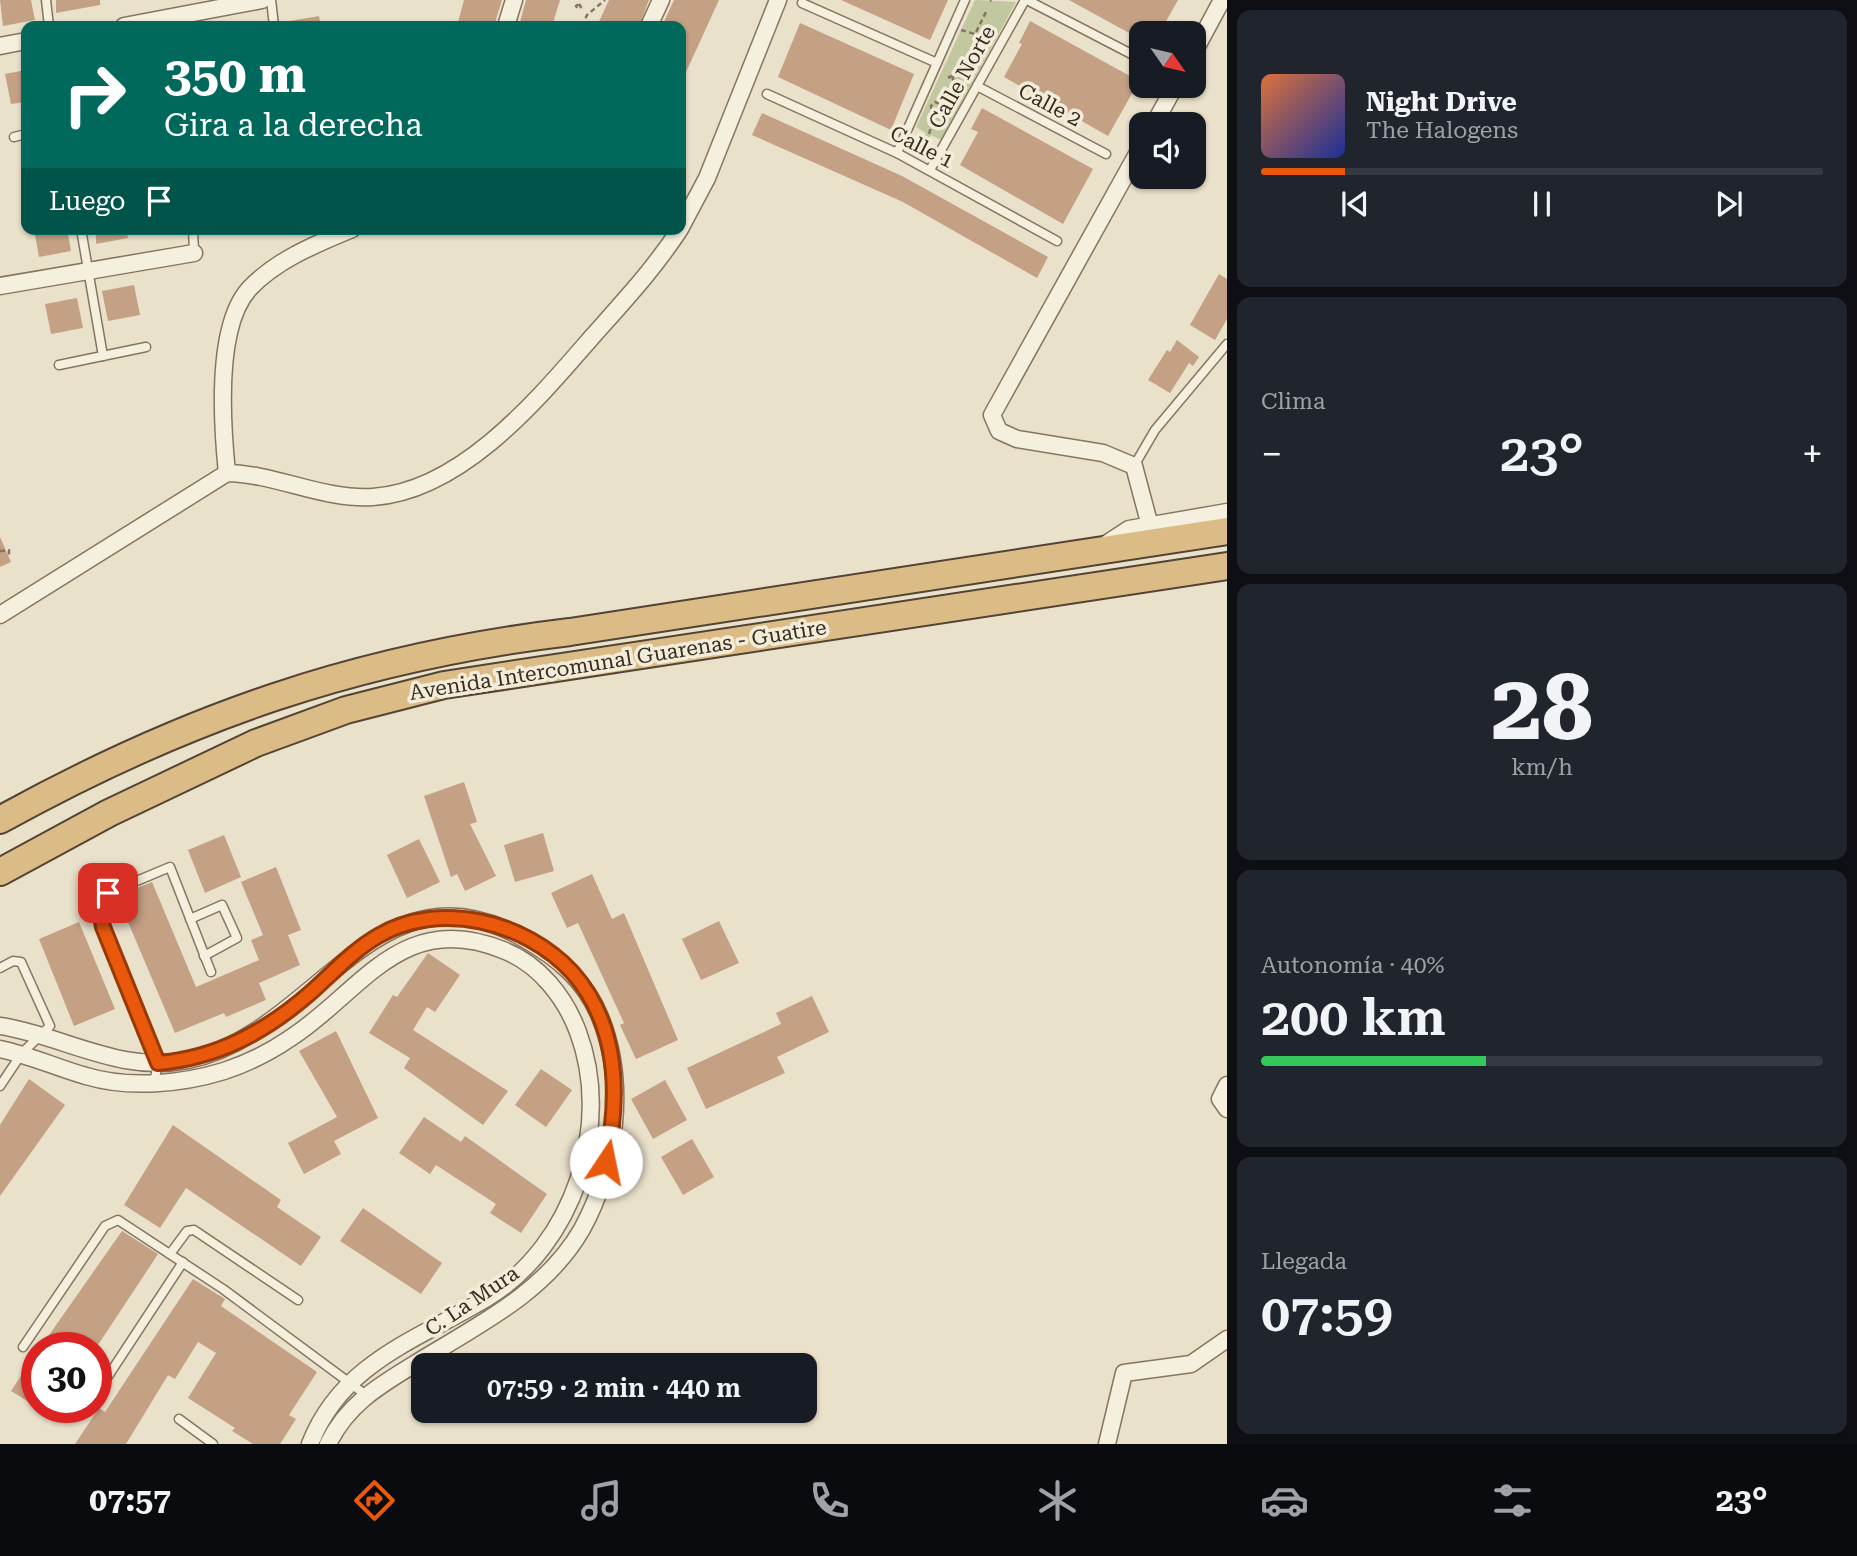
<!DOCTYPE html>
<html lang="es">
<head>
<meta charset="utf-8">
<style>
	:root { --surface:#171b24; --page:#20242c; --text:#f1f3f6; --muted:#9ea1a6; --line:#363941; --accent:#ea580c }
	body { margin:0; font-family:"Roboto Serif",serif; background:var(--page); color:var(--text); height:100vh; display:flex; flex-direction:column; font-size:26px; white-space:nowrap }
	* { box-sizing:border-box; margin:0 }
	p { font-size:23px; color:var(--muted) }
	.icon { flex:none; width:38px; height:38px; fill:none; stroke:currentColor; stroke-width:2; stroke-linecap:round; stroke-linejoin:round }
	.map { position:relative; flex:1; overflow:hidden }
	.details { display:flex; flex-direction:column; gap:10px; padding:10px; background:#0d0f14; width:630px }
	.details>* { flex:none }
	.hud { position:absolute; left:21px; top:21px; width:665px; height:214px; border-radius:14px; box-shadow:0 2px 5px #0004; background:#00695c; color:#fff; overflow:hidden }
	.needle { width:46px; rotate:124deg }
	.fabs { position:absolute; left:1129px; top:21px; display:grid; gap:14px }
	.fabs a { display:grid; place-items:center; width:77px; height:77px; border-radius:14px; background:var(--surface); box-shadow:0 2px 5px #0004; font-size:35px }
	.speed { position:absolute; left:21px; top:1332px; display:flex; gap:14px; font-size:35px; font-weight:700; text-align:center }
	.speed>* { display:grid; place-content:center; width:91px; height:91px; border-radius:50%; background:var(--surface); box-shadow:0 2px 5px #0004; line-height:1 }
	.speed .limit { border:10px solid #d22; background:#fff; color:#111 }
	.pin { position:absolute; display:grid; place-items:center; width:60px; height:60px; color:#fff; margin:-30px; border-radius:14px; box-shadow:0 4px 10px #0006 }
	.me { position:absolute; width:77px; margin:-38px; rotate:11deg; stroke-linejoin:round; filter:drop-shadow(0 0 5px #0008) }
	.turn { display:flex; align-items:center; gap:24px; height:147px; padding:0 28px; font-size:32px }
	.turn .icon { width:91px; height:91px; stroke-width:2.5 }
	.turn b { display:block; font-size:49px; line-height:60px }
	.then { display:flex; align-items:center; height:66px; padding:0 28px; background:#0003; gap:14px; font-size:26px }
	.big { font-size:52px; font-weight:600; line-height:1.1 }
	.details .card { flex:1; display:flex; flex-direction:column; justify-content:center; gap:10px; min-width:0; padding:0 24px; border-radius:14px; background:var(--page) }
	.details .dial { align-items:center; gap:0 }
	.dial b { font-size:91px; line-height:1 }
	.song { display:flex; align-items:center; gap:21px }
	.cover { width:84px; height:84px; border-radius:10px; background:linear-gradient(135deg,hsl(20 70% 55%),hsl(230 70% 35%)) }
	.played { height:7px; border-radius:4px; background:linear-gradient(90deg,var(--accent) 15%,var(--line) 15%) }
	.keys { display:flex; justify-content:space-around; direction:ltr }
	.heat { display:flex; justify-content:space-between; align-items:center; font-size:38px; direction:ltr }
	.charge { height:10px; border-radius:5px; background:linear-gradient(90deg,#34c759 40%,var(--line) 0) }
	.trip { position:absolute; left:411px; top:1353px; width:406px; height:70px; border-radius:14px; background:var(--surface); box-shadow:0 2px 5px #0004; font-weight:600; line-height:70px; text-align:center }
	.menu { display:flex; height:112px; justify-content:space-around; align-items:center; background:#090b0e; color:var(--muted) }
	.menu .icon { width:49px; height:49px }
	.menu .active { color:var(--accent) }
	.menu b { font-size:32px; color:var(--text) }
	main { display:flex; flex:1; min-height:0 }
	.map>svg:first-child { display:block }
	.green { fill:#c1c79f }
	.building { fill:#c4a084 }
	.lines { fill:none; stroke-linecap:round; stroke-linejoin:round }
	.service-casing { stroke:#857560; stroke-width:11 }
	.minor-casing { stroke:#857560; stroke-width:19 }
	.trunk-casing { stroke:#534334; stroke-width:30 }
	.path { stroke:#857560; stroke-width:2.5; stroke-dasharray:5 3.5; stroke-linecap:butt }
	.service { stroke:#f5efdd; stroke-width:8 }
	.minor { stroke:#f5efdd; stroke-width:16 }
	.trunk { stroke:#dbbc86; stroke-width:26 }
	.route-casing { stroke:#983908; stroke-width:18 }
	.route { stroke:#ea580c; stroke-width:12 }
	.labels { text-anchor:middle; stroke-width:7; stroke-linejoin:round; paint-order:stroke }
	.street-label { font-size:21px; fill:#372d22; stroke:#f2ecd9 }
</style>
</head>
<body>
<main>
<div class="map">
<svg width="1227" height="1444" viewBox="0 0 1227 1444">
	<rect width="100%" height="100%" fill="#eae1ca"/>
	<!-- green -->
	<path class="green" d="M975 0 1016 2 941 140 931 135 920 157 916 154 926 133 916 127Z"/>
	<!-- building -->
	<g class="building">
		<path d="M0 0H31L35 20 3 26Z"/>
		<path d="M56 0H100V5L56 13Z"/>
		<path d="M464 0H502L494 26H457Z"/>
		<path d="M526 0H560L552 26H519Z"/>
		<path d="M609 0H649L639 26H597Z"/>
		<path d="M674 0H719L681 83V26H662Z"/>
		<path d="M841 0H948L930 40Z"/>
		<path d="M1069 0H1178L1164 25 1179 33H1141L1140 39Z"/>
		<path d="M319 16 321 26H290V21Z"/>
		<path d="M1030 21 1139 81 1108 136 1004 77 1022 44 1019 43Z"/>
		<path d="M800 23 914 74 891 130 778 77Z"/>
		<path d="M26 70V102L11 104 5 74Z"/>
		<path d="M982 108 1093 169 1063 224 960 165 978 132 971 129Z"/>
		<path d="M762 113 902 176 1048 257 1037 278 903 202 752 135Z"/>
		<path d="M34 229H67L71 251 39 257Z"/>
		<path d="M96 229H126L128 238 96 244Z"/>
		<path d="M1219 274 1227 279V319L1215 340 1190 325Z"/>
		<path d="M134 285 140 315 108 321 102 291Z"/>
		<path d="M77 298 83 328 51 334 45 304Z"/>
		<path d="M1177 340 1199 357 1193 366 1189 363 1170 393 1148 380 1167 350 1170 352Z"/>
		<path d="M0 537 11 562 0 567Z"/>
		<path d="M464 782 477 822 470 824 496 876 465 891 457 874 451 877 424 796Z"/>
		<path d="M543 833 554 871 515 882 504 845Z"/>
		<path d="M224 835 241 877 205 893 188 850Z"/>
		<path d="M419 839 440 882 407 898 387 855Z"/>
		<path d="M276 867 301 930 288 935 300 965 259 983 266 1000 226 1017 224 1013 175 1033 117 896 152 882 196 987 259 960 251 940 263 935 241 882Z"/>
		<path d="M592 874 612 919 624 913 678 1040 636 1059 620 1025 624 1023 578 923 567 928 551 893Z"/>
		<path d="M719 921 739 963 701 980 682 939Z"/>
		<path d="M79 922 115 1009 74 1026 39 939Z"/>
		<path d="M428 953 460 975 435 1012 427 1007 413 1030 508 1091 483 1125 404 1068 410 1058 369 1033 393 995 397 997Z"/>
		<path d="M812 996 829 1032 777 1057 785 1073 706 1109 687 1068 781 1024 776 1013Z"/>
		<path d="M336 1031 378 1118 334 1141 341 1154 304 1174 288 1143 337 1117 299 1051Z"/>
		<path d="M541 1069 572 1090 546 1127 515 1105Z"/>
		<path d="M29 1079 65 1105 0 1196V1125Z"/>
		<path d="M665 1080 687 1120 653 1139 631 1099Z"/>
		<path d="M424 1117 461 1142 465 1136 547 1194 521 1233 490 1213 496 1204 436 1165 430 1174 399 1153Z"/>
		<path d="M173 1125 281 1200 277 1207 321 1237 301 1266 186 1188 160 1228 124 1205Z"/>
		<path d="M692 1139 714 1177 683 1195 661 1157Z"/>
		<path d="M363 1208 442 1263 421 1294 340 1241Z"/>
		<path d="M122 1231 158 1254 96 1348H40Z"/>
		<path d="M193 1279 225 1299 221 1306 317 1372 289 1415 296 1419 280 1444H253L232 1431 235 1428 188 1398 216 1353 198 1342 175 1379 168 1375 126 1444H75L99 1408 105 1412Z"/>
		<path d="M37 1351V1407L11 1391Z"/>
	</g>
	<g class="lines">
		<defs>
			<g id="service">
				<path d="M46 0 49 26"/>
				<path d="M271 0 274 26"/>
				<path d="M1027 0 1141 59"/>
				<path d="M802 3 937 63"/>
				<path d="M977 86 1106 154"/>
				<path d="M767 94 897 153 1057 241"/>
				<path d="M14 137 26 134"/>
				<path d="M897 153 965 0"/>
				<path d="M930 170 1025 0"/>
				<path d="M81 229 103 356"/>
				<path d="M193 229 194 253"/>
				<path d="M59 365 146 347"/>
				<path d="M1134 466 1155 430 1227 344"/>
				<path d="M190 919 222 905 237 938 204 956"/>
				<path d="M0 968 13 961 21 962 50 1026 22 1053 0 1086"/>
				<path d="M154 1083 158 1063 103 927C100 914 99 905 108 893L170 867 211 972"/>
				<path d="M170 1254 187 1231 194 1230 298 1300"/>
				<path d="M23 1347 105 1226 118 1220 223 1289 366 1395"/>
				<path d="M97 1393 183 1262"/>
				<path d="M179 1419 213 1444"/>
			</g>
			<g id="minor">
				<path d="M124 26 262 0"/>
				<path d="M506 26 514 0"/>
				<path d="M649 26 661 0"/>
				<path d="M0 46 26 41"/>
				<path d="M1194 52 1222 0"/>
				<path d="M1154 124 1175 86"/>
				<path d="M1141 147 992 415 999 431 1017 439 1103 453 1134 466 1150 526"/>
				<path d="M681 227 707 178 778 0"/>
				<path d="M0 286 194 253"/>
				<path d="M227 473C222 424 215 327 249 289 276 260 316 244 352 229"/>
				<path d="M1106 544 1129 529 1227 512"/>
				<path d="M0 615 227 473C277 474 322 500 373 497 462 491 538 399 592 337 623 302 654 269 680 229"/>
				<path d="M0 1026C65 1036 120 1074 188 1060 317 1034 376 855 523 938 558 958 585 980 600 1017 627 1083 616 1167 582 1229 545 1294 474 1327 413 1365 377 1387 347 1405 328 1444"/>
				<path d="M0 1049C30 1055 57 1068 86 1076 129 1089 182 1084 224 1071 245 1064 270 1052 289 1039 360 994 401 908 503 950 539 964 565 997 578 1032 613 1125 574 1245 487 1298 419 1339 342 1362 310 1444"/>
				<path d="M1227 1085 1220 1099 1227 1109"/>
				<path d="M1107 1444 1124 1373 1191 1364 1227 1339"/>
			</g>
			<g id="trunk">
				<path d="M0 820C186 717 359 657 570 632L1227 531"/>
				<path d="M0 872 109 813 256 743 346 710 444 685 1227 566"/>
			</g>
		</defs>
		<!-- service casing -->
		<use href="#service" class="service-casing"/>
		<!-- minor casing -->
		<use href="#minor" class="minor-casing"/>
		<!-- trunk casing -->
		<use href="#trunk" class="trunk-casing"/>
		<!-- path -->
		<g class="path">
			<path d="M990 1 991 0"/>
			<path d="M579 4 581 7 578 9 576 6Z"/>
			<path d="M582 26 587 15 605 0"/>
			<path d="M961 30 975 34 986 12"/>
			<path d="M981 35 983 39 980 40 979 36Z"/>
			<path d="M953 76V80H950L949 77Z"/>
			<path d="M950 99 957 85H966"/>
			<path d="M929 134 932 124 931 106 935 102 940 104"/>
			<path d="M0 551 9 550V556"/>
		</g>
		<!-- service -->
		<use href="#service" class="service"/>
		<!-- minor -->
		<use href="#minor" class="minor"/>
		<!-- trunk -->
		<use href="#trunk" class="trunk"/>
	</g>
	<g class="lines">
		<defs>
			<path id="route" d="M108 893 100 911 103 927 158 1063C217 1058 265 1032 309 994 332 974 352 951 378 936 439 900 525 921 572 972 619 1025 620 1096 606 1162"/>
		</defs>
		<!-- route casing -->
		<use href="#route" class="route-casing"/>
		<!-- route -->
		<use href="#route" class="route"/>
	</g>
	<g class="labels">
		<!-- street labels -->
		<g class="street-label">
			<text transform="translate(962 77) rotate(-61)" y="7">Calle Norte</text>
			<text transform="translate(1050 105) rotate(28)" y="7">Calle 2</text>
			<text transform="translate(922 147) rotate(27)" y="7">Calle 1</text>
			<text transform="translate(618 660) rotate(-9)" y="7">Avenida Intercomunal Guarenas - Guatire</text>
			<text transform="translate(472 1301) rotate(-34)" y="7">C. La Mura</text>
		</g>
	</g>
</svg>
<div class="fabs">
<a><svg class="needle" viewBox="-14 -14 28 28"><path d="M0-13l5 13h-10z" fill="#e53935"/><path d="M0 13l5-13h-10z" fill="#9ea1a6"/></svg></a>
<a><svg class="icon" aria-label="sound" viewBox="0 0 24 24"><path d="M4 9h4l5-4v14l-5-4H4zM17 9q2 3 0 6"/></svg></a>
</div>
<div class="speed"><div class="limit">30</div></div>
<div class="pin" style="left:108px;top:893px;background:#d93025"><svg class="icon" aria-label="arrive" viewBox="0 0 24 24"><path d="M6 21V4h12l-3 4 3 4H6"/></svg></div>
<svg class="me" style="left:606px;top:1162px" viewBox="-20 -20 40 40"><circle r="19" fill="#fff"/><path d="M0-13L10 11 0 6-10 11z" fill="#ea580c"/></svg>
<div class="trip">07:59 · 2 min · 440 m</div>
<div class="hud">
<div class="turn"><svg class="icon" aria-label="right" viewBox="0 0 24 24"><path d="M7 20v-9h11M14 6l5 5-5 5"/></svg><div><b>350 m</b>Gira a la derecha</div></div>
<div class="then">Luego<svg class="icon" aria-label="arrive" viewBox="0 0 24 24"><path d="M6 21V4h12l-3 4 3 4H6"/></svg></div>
</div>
</div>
<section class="details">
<div class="card">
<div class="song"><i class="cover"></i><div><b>Night Drive</b><p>The Halogens</p></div></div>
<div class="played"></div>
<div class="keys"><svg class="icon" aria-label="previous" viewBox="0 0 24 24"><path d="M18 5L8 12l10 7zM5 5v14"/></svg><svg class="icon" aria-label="pause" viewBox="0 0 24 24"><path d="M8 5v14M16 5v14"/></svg><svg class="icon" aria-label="next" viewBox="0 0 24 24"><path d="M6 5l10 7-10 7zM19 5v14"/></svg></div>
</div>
<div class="card"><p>Clima</p>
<div class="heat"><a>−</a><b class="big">23°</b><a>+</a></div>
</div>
<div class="card dial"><b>28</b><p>km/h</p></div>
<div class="card"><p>Autonomía · 40%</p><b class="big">200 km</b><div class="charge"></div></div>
<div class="card"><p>Llegada</p><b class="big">07:59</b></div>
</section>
</main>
<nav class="menu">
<b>07:57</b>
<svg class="icon active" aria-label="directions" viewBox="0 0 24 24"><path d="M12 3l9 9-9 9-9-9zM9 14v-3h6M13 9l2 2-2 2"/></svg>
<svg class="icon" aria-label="music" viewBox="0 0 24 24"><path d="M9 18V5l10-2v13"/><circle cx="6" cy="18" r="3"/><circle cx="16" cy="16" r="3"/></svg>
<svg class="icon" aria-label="phone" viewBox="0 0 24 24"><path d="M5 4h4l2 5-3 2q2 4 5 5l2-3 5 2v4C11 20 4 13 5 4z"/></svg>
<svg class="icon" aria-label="climate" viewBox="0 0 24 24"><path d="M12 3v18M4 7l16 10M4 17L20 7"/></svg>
<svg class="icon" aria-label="car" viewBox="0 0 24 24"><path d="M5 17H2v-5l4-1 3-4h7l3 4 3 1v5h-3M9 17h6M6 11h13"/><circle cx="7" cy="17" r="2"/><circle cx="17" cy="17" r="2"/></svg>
<svg class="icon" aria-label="filters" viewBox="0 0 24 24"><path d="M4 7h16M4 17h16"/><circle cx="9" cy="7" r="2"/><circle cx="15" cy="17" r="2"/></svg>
<b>23°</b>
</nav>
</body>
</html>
